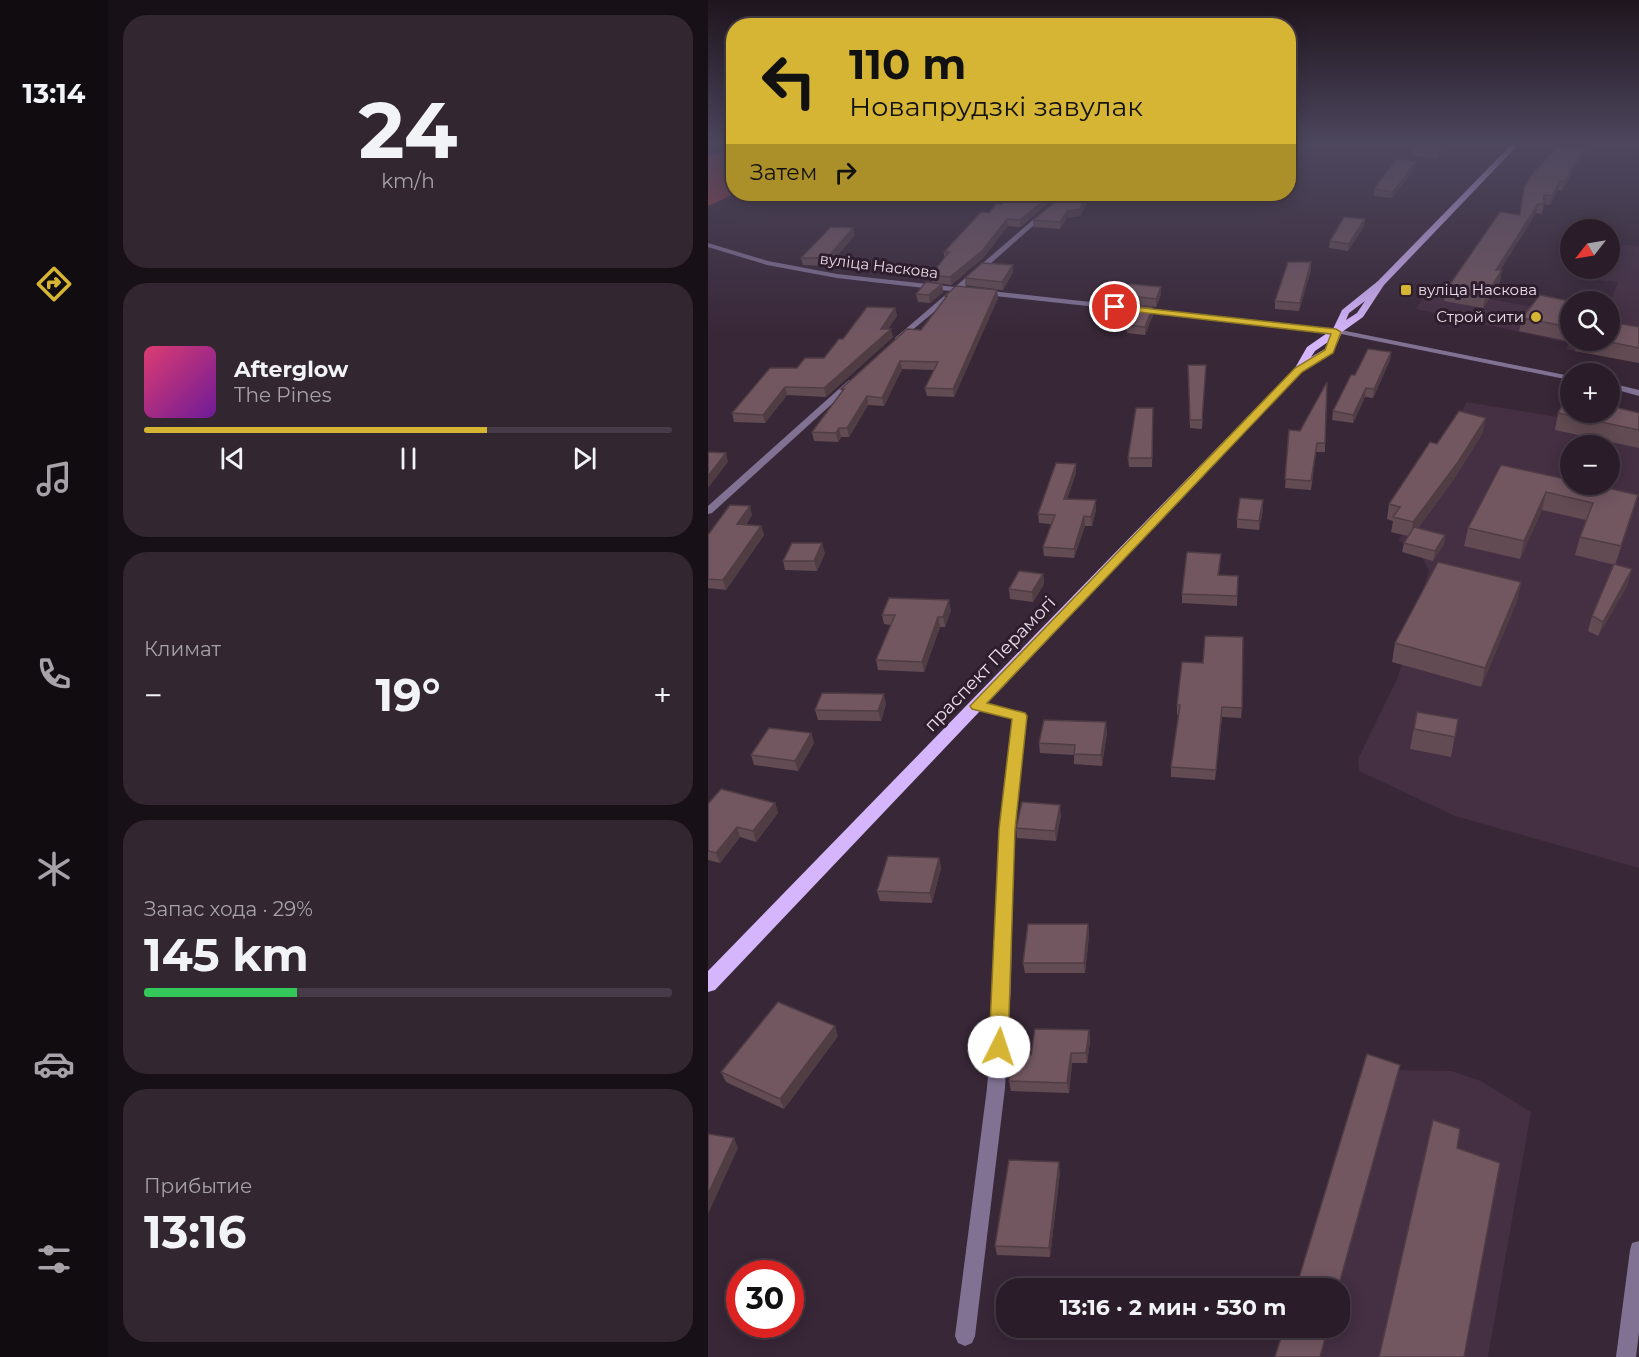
<!DOCTYPE html>
<html lang="ru">
<head>
<meta charset="utf-8">
<style>
	:root { --surface:#2a1d29; --page:#322631; --text:#f1f3f6; --muted:#a5a2a8; --line:#463b46; --accent:#d6b534 }
	body { margin:0; font-family:Montserrat,sans-serif; background:var(--page); color:var(--text); height:100vh; display:flex; flex-direction:column; font-size:22px; white-space:nowrap }
	* { box-sizing:border-box; margin:0 }
	p { font-size:20px; color:var(--muted) }
	.icon { flex:none; width:33px; height:33px; fill:none; stroke:currentColor; stroke-width:2; stroke-linecap:round; stroke-linejoin:round }
	.map { position:relative; flex:1; overflow:hidden }
	.details { display:flex; flex-direction:column; gap:15px; padding:15px; background:#171017; width:600px }
	.details>* { flex:none }
	.top-card { position:absolute; left:18px; top:18px; width:570px; height:183px; border-radius:24px; box-shadow:0 3px 15px #0003,0 0 0 2px var(--line); background:#d6b534; color:#111; overflow:hidden }
	.needle { width:39px; rotate:239deg }
	.buttons { position:absolute; left:852px; top:219px; display:grid; gap:12px }
	.buttons a { display:grid; place-items:center; width:60px; height:60px; border-radius:50%; background:var(--surface); box-shadow:0 3px 15px #0003,0 0 0 2px var(--line); font-size:30px }
	.speed { position:absolute; left:18px; top:1260px; display:flex; gap:12px; font-size:30px; font-weight:700; text-align:center }
	.speed>* { display:grid; place-content:center; width:78px; height:78px; border-radius:50%; background:var(--surface); box-shadow:0 3px 15px #0003,0 0 0 2px var(--line); line-height:1 }
	.speed .limit { border:9px solid #d22; background:#fff; color:#111 }
	.pin { position:absolute; display:grid; place-items:center; width:51px; height:51px; color:#fff; margin:-26px; border:3px solid #fff; border-radius:50%; box-shadow:0 2px 6px #0007 }
	.me { position:absolute; width:66px; margin:-33px; rotate:4deg; stroke-linejoin:round; filter:drop-shadow(0 0 4px #0008) }
	.turn { display:flex; align-items:center; gap:21px; height:126px; padding:0 24px; font-size:27px }
	.turn .icon { width:78px; height:78px; stroke-width:2.5 }
	.turn b { display:block; font-size:42px; line-height:51px }
	.then { display:flex; align-items:center; height:57px; padding:0 24px; background:#0003; gap:12px; font-size:22px }
	.big { font-size:45px; font-weight:700; line-height:1.1 }
	.details .card { flex:1; display:flex; flex-direction:column; justify-content:center; gap:9px; min-width:0; padding:0 21px; border-radius:24px; background:var(--page) }
	.details .dial { align-items:center; gap:0 }
	.dial b { font-size:78px; line-height:1 }
	.song { display:flex; align-items:center; gap:18px }
	.cover { width:72px; height:72px; border-radius:9px; background:linear-gradient(135deg,hsl(340 70% 55%),hsl(280 70% 35%)) }
	.played { height:6px; border-radius:3px; background:linear-gradient(90deg,var(--accent) 65%,var(--line) 65%) }
	.keys { display:flex; justify-content:space-around; direction:ltr }
	.heat { display:flex; justify-content:space-between; align-items:center; font-size:33px; direction:ltr }
	.charge { height:9px; border-radius:4px; background:linear-gradient(90deg,#34c759 29%,var(--line) 0) }
	.trip { position:absolute; left:288px; top:1278px; width:354px; height:60px; border-radius:24px; background:var(--surface); box-shadow:0 3px 15px #0003,0 0 0 2px var(--line); font-weight:700; line-height:60px; text-align:center }
	main { display:flex; flex:1; min-height:0 }
	.menu { display:flex; flex-direction:column; width:108px; justify-content:space-around; align-items:center; background:#110c10; color:var(--muted) }
	.menu .icon { width:42px; height:42px }
	.menu .on { color:var(--accent) }
	.menu b { font-size:27px; color:var(--text) }
	.map>svg:first-child { display:block }
	.built { fill:#452f43; fill-rule:evenodd }
	.forest { fill:#983d42 }
	.lines { fill:none; stroke-linecap:round; stroke-linejoin:round }
	.minor { fill:#817294; fill-rule:evenodd }
	.primary { fill:#d5b5fc; fill-rule:evenodd }
	.wall { fill:#624b53 }
	.shaded-wall { fill:#503d44 }
	.building { fill:#725761; stroke:#503d44; stroke-width:1.5 }
	.route { fill:#d6b534; stroke:#8b7622; stroke-width:1.5 }
	.poi-dot { fill:#d6b534; stroke:#2e1d2c; stroke-width:2 }
	.labels { text-anchor:middle; stroke-width:6; stroke-linejoin:round; paint-order:stroke }
	.far-street-label { font-size:15px; fill:#e9dde8; stroke:#2e1d2c }
	.far-poi-label { font-size:15px; fill:#e9dde8; stroke:#2e1d2c; text-anchor:start }
	.street-label { font-size:18px; fill:#e9dde8; stroke:#2e1d2c }
</style>
</head>
<body>
<main>
<nav class="menu">
<b>13:14</b>
<svg class="icon on" aria-label="directions" viewBox="0 0 24 24"><path d="M12 3l9 9-9 9-9-9zM9 14v-3h6M13 9l2 2-2 2"/></svg>
<svg class="icon" aria-label="music" viewBox="0 0 24 24"><path d="M9 18V5l10-2v13"/><circle cx="6" cy="18" r="3"/><circle cx="16" cy="16" r="3"/></svg>
<svg class="icon" aria-label="phone" viewBox="0 0 24 24"><path d="M5 4h4l2 5-3 2q2 4 5 5l2-3 5 2v4C11 20 4 13 5 4z"/></svg>
<svg class="icon" aria-label="climate" viewBox="0 0 24 24"><path d="M12 3v18M4 7l16 10M4 17L20 7"/></svg>
<svg class="icon" aria-label="car" viewBox="0 0 24 24"><path d="M5 17H2v-5l4-1 3-4h7l3 4 3 1v5h-3M9 17h6M6 11h13"/><circle cx="7" cy="17" r="2"/><circle cx="17" cy="17" r="2"/></svg>
<svg class="icon" aria-label="filters" viewBox="0 0 24 24"><path d="M4 7h16M4 17h16"/><circle cx="9" cy="7" r="2"/><circle cx="15" cy="17" r="2"/></svg>
</nav>
<section class="details">
<div class="card dial"><b>24</b><p>km/h</p></div>
<div class="card">
<div class="song"><i class="cover"></i><div><b>Afterglow</b><p>The Pines</p></div></div>
<div class="played"></div>
<div class="keys"><svg class="icon" aria-label="previous" viewBox="0 0 24 24"><path d="M18 5L8 12l10 7zM5 5v14"/></svg><svg class="icon" aria-label="pause" viewBox="0 0 24 24"><path d="M8 5v14M16 5v14"/></svg><svg class="icon" aria-label="next" viewBox="0 0 24 24"><path d="M6 5l10 7-10 7zM19 5v14"/></svg></div>
</div>
<div class="card"><p>Климат</p>
<div class="heat"><a>−</a><b class="big">19°</b><a>+</a></div>
</div>
<div class="card"><p>Запас хода · 29%</p><b class="big">145 km</b><div class="charge"></div></div>
<div class="card"><p>Прибытие</p><b class="big">13:16</b></div>
</section>
<div class="map">
<svg width="931" height="1357" viewBox="0 0 931 1357">
	<rect width="100%" height="100%" fill="#382737"/>
	<!-- built -->
	<g class="built">
		<path d="M919 245 931 246V363L858 349 861 343 708 309 722 289 862 313V340H902V303L910 282 891 280 892 269 902 268V248Z"/>
		<path d="M758 402 931 430V868L747 816 651 771 650 759 690 677 721 570 714 558 694 552 699 544 690 541 694 535 683 532 690 522 679 519 720 456 749 425ZM862 446H902V484H862Z"/>
		<path d="M658 1059 691 1070 744 1071 773 1081 823 1112 780 1357H568L577 1328H632V1288H589Z"/>
	</g>
	<!-- forest -->
	<path class="forest" d="M25 149 26 194 0 206V155Z"/>
	<g class="lines">
		<!-- minor -->
		<g class="minor">
			<path d="M355 194H361L255 288 628 329 862 376V380L628 333 250 292 190 342H187V338L242 291 129 278 59 265 0 247V243L60 261 129 274 247 287Z"/>
			<path d="M141 380 148 382 4 513 0 514V506Z"/>
			<path d="M902 383 931 390V396L902 388Z"/>
			<path d="M269 702 316 713 318 716 306 829 303 985 297 1088 267 1336 264 1343 257 1346 250 1343 247 1336 279 1088 287 985 292 829 305 719 265 709 263 706Z"/>
			<path d="M931 1241V1332L928 1357H908L922 1250 924 1243Z"/>
		</g>
		<!-- primary -->
		<path class="primary" d="M803 145H810L676 285 655 317 634 332 625 353 596 370 7 990 0 992V971L587 368 599 347 625 329 634 310 670 281ZM657 301 649 313 638 320 641 313ZM620 342 617 349 603 357 607 351Z"/>
	</g>
	<!-- wall -->
	<g class="wall">
		<path d="M709 145H748L744 148H740L728 159 704 155 705 149Z"/>
		<path d="M875 153 854 191 850 190 842 205 836 204 834 214 828 213 792 270V281L775 308 736 301 738 290 811 215Z"/>
		<path d="M709 161 708 167 684 198 666 196V189Z"/>
		<path d="M312 194H352L312 227 300 226 275 258 243 285 224 282 223 275 236 258V252L281 213 294 204 311 195Z"/>
		<path d="M382 197 372 216 359 218 352 229 325 227V220Z"/>
		<path d="M657 219 656 226 640 251 621 248 622 241Z"/>
		<path d="M147 235 120 266 95 265 93 258Z"/>
		<path d="M305 265V272L295 290 257 285V278Z"/>
		<path d="M603 270 591 311 567 309V301Z"/>
		<path d="M234 284 235 292 222 303 210 302 208 294Z"/>
		<path d="M453 287V294L448 307 416 303V295Z"/>
		<path d="M289 290 290 298 246 397 219 396 217 388 226 370 194 369 176 406 160 405 141 437H133L130 442 106 441 104 432 134 392 133 389 213 330 237 299V296Z"/>
		<path d="M862 302V340H902L931 327V363L867 351 869 343 811 331 814 318Z"/>
		<path d="M187 308 189 316 180 329 185 337 118 397 79 395 57 423 26 422 24 413 89 368 116 358Z"/>
		<path d="M445 315 437 335 419 333 418 327 404 326V318Z"/>
		<path d="M683 352 682 360 665 398 657 397 645 423 624 420 625 411 647 375Z"/>
		<path d="M480 365H498L494 429 482 428Z"/>
		<path d="M445 408 444 467H421L420 458Z"/>
		<path d="M850 413H931V448L847 430Z"/>
		<path d="M581 430 617 443V452H608L603 490 577 488Z"/>
		<path d="M775 432 748 476 710 528 737 535 736 544 725 561 694 552 696 543 700 536 683 532 685 521 679 519 681 504 729 444Z"/>
		<path d="M368 464V473L359 499 388 510 384 526H377L366 558 336 556 335 547 343 524 331 523 330 514Z"/>
		<path d="M793 465 925 513 907 565 867 555 872 537 878 520 834 510 812 559 756 546 760 528Z"/>
		<path d="M555 500V509L551 530 529 528V519Z"/>
		<path d="M44 515 38 525 53 526 56 535 18 590 0 588V535Z"/>
		<path d="M117 553 109 571 77 570 75 561Z"/>
		<path d="M513 554 511 575 530 576 529 606 474 603V594Z"/>
		<path d="M335 574 336 584 325 602 302 599 301 589Z"/>
		<path d="M813 582 809 601 773 687 684 662 687 643Z"/>
		<path d="M920 584 890 636 880 631 884 616Z"/>
		<path d="M243 610 237 627H232L216 672 170 670 168 660 183 625 176 624 174 615Z"/>
		<path d="M178 704 173 721 110 720 107 710Z"/>
		<path d="M469 705 534 708 533 718 514 717 507 780 463 777V767L471 715H469Z"/>
		<path d="M709 712 750 719 743 757 702 749Z"/>
		<path d="M399 732 394 766 366 764V755L332 753 331 743Z"/>
		<path d="M103 733 106 743 90 771 46 765 43 755Z"/>
		<path d="M67 803 70 813 48 842 32 837 12 863 0 860V804Z"/>
		<path d="M353 815 348 841 309 838 308 828Z"/>
		<path d="M231 858 233 868 224 903 172 901 169 891Z"/>
		<path d="M380 924 381 935 377 973H317L315 963Z"/>
		<path d="M381 1030 382 1041 379 1063H364L361 1093 303 1091 301 1081 323 1055Z"/>
		<path d="M130 1036 76 1109 18 1082 13 1072Z"/>
		<path d="M352 1172 342 1257 289 1255 287 1246Z"/>
	</g>
	<!-- shaded-wall -->
	<g class="shaded-wall">
		<path d="M737 145H741L740 148 728 159 729 152Z"/>
		<path d="M877 145H882L875 153 854 191 856 182Z"/>
		<path d="M709 161 708 167 684 198 685 192Z"/>
		<path d="M852 181 850 190 842 205 844 196Z"/>
		<path d="M344 194H352L312 227V220Z"/>
		<path d="M380 194H381L382 197 372 216 359 218 352 229V222L359 211Z"/>
		<path d="M830 204 828 213 786 280 788 270Z"/>
		<path d="M299 219 300 226 275 258 243 285 242 277Z"/>
		<path d="M657 219 656 226 640 251 641 244Z"/>
		<path d="M145 228 147 235 120 266 119 258Z"/>
		<path d="M603 262V270L591 311 592 303Z"/>
		<path d="M305 265V272L295 290 294 282Z"/>
		<path d="M794 270 792 281 775 308 777 297Z"/>
		<path d="M234 284 235 292 222 303 221 295Z"/>
		<path d="M453 287V294L448 307V299Z"/>
		<path d="M289 290 290 298 246 397 245 389Z"/>
		<path d="M445 307V315L437 335V327Z"/>
		<path d="M187 308 189 316 174 337 173 329Z"/>
		<path d="M183 329 185 337 118 397 116 388Z"/>
		<path d="M683 352 682 360 665 398 666 389Z"/>
		<path d="M192 361 194 369 176 406 174 398Z"/>
		<path d="M77 387 79 395 57 423 55 415Z"/>
		<path d="M658 388 657 397 645 423V415Z"/>
		<path d="M159 396 160 405 141 437 139 428Z"/>
		<path d="M778 418 775 432 748 476 703 537 705 522Z"/>
		<path d="M131 428 133 437 130 442 128 433Z"/>
		<path d="M18 453 20 462 0 488V476Z"/>
		<path d="M368 464V473L356 508V499Z"/>
		<path d="M838 492 834 510 812 559 816 541Z"/>
		<path d="M930 495 925 513 907 565 913 546Z"/>
		<path d="M388 500V510L384 526 383 517Z"/>
		<path d="M555 500V509L551 530V521Z"/>
		<path d="M42 506 44 515 32 534 29 524Z"/>
		<path d="M376 516 377 526 366 558V549Z"/>
		<path d="M53 526 56 535 18 590 15 580Z"/>
		<path d="M737 535 736 544 725 561 727 551Z"/>
		<path d="M114 543 117 553 109 571 106 561Z"/>
		<path d="M924 569 920 584 890 636 895 622Z"/>
		<path d="M335 574 336 584 325 602 324 592Z"/>
		<path d="M813 582 809 601 773 687 777 668Z"/>
		<path d="M241 600 243 610 237 627 235 617Z"/>
		<path d="M230 617 232 627 216 672 214 662Z"/>
		<path d="M176 694 178 704 173 721 170 711Z"/>
		<path d="M514 707V717L507 780 508 770Z"/>
		<path d="M398 722 399 732 394 766 393 755Z"/>
		<path d="M103 733 106 743 90 771 87 761Z"/>
		<path d="M67 803 70 813 48 842 45 831Z"/>
		<path d="M352 805 353 815 348 841 347 831Z"/>
		<path d="M29 827 32 837 12 863 8 853Z"/>
		<path d="M231 858 233 868 224 903 222 893Z"/>
		<path d="M380 924 381 935 377 973 376 963Z"/>
		<path d="M127 1026 130 1036 76 1109 72 1099Z"/>
		<path d="M381 1030 382 1041 379 1063 378 1053Z"/>
		<path d="M363 1053 364 1063 361 1093 359 1083Z"/>
		<path d="M26 1138 30 1148 0 1214V1194Z"/>
		<path d="M351 1162 352 1172 342 1257 341 1248Z"/>
	</g>
	<!-- building -->
	<g class="building">
		<path d="M709 145H737L729 152 705 149Z"/>
		<path d="M851 145H877L856 182 852 181 844 196 836 195V204H830L788 270H794L777 297 738 290 792 212 812 215 816 187 825 173Z"/>
		<path d="M688 159 709 161 685 192 666 189Z"/>
		<path d="M312 194H344L312 220 299 219 274 251 242 277 223 275 241 252H236L273 212 281 213 288 204H294L301 195H311Z"/>
		<path d="M357 194H380L372 209 359 211 352 222 325 220Z"/>
		<path d="M636 217 657 219 641 244 622 241Z"/>
		<path d="M123 227 145 228 119 258H93Z"/>
		<path d="M580 262H603L592 303 567 301Z"/>
		<path d="M274 263 305 265 294 282 257 278Z"/>
		<path d="M218 282 234 284 221 295 208 294Z"/>
		<path d="M421 284 453 287 448 299 416 295Z"/>
		<path d="M248 286 289 290 245 389 217 388 230 362 192 361 174 398 159 396 139 428H131L128 433 104 432 136 389H133L199 329 213 330 239 296H237Z"/>
		<path d="M832 295 866 302H862V327L814 318Z"/>
		<path d="M411 303 445 307 437 327 418 325 421 320 404 318Z"/>
		<path d="M159 307 187 308 173 329H183L116 388 77 387 55 415 24 413 62 368H89L97 358H116L131 339H135Z"/>
		<path d="M902 322 931 327V348L892 340H902Z"/>
		<path d="M660 349 683 352 666 389 658 388 645 415 625 411 643 375H647Z"/>
		<path d="M480 365H498L494 420H482Z"/>
		<path d="M619 382 617 443H609L603 481 577 479 581 430 592 431Z"/>
		<path d="M859 398H862V412H902V406L931 413V430L850 413Z"/>
		<path d="M428 408H445L444 458H420Z"/>
		<path d="M751 411 778 418 750 462 705 522 685 517 692 507 681 504 722 442 729 444Z"/>
		<path d="M0 452 18 453 0 476Z"/>
		<path d="M348 463 368 464 356 499 388 500 383 517 376 516 366 549 335 547 347 515 330 514Z"/>
		<path d="M793 465 862 480V484H883L930 495 913 546 872 537 885 503 838 492 816 541 760 528Z"/>
		<path d="M532 498 555 500 551 521 529 519Z"/>
		<path d="M22 505 42 506 29 524 53 526 15 580 0 579V535Z"/>
		<path d="M706 527 737 535 727 551 696 543Z"/>
		<path d="M84 543H114L106 561H75Z"/>
		<path d="M479 552 513 554 510 575 530 576 529 596 474 594Z"/>
		<path d="M730 562 813 582 777 668 687 643Z"/>
		<path d="M906 564 924 569 895 622 884 616Z"/>
		<path d="M311 571 335 574 324 592 301 589Z"/>
		<path d="M181 598 241 600 235 617H230L214 662 168 660 187 615H174Z"/>
		<path d="M497 636 535 637 534 708 514 707 508 770 463 767 472 705H469L474 662 495 663Z"/>
		<path d="M114 693 176 694 170 711 107 710Z"/>
		<path d="M709 712 750 719 747 737 706 729Z"/>
		<path d="M336 720 398 722 393 755 366 754 367 745 331 743Z"/>
		<path d="M61 728 103 733 87 761 43 755Z"/>
		<path d="M13 789 67 803 45 831 29 827 8 853 0 851V804Z"/>
		<path d="M314 802 352 805 347 831 308 828Z"/>
		<path d="M180 856 231 858 222 893 169 891Z"/>
		<path d="M320 924H380L376 963H315Z"/>
		<path d="M70 1002 127 1026 72 1099 13 1072Z"/>
		<path d="M327 1029 381 1030 378 1053H363L359 1083 301 1081 305 1055H323Z"/>
		<path d="M659 1054 692 1065 630 1288H588Z"/>
		<path d="M725 1120 752 1129 749 1148 792 1163 756 1357H671Z"/>
		<path d="M0 1134 26 1138 0 1194Z"/>
		<path d="M301 1160 351 1162 341 1248 287 1246Z"/>
		<path d="M576 1328H620L612 1357H567Z"/>
	</g>
	<!-- sky -->
	<linearGradient id="sky" x2="0" y2="1"><stop stop-color="#1f151e"/><stop offset="0.43" stop-color="#4d475e"/><stop offset="1" stop-color="#4d475e" stop-opacity="0"/></linearGradient>
	<rect width="931" height="335" fill="url(#sky)"/>
	<!-- route -->
	<path class="route" d="M407 305 628 329 633 332 625 353 594 372 279 703 317 713 319 716 307 829 300 1047 297 1053 291 1055 284 1053 281 1047 291 829 304 719 264 709 262 706 587 368 617 350 623 334 404 309Z"/>
	<!-- markers -->
	<g class="poi-dot">
		<rect x="692" y="284" width="12" height="12" rx="3"/>
		<circle cx="828" cy="317" r="6"/>
	</g>
	<g class="labels">
		<!-- far-street labels -->
		<g class="far-street-label">
			<text transform="translate(171 266) rotate(7)" y="5">вуліца Наскова</text>
		</g>
		<!-- far-poi labels -->
		<g class="far-poi-label">
			<text x="710" y="295">вуліца Наскова</text>
			<text x="816" y="322" text-anchor="end">Строй сити</text>
		</g>
		<!-- street labels -->
		<g class="street-label">
			<text transform="translate(282 664) rotate(-46)" y="6">праспект Перамогі</text>
		</g>
	</g>
</svg>
<div class="buttons">
<a><svg class="needle" viewBox="-14 -14 28 28"><path d="M0-13l5 13h-10z" fill="#e53935"/><path d="M0 13l5-13h-10z" fill="#a5a2a8"/></svg></a>
<a><svg class="icon" aria-label="search" viewBox="0 0 24 24"><circle cx="10" cy="10" r="6"/><path d="M15 15l6 6"/></svg></a>
<a>+</a>
<a>−</a>
</div>
<div class="speed"><div class="limit">30</div></div>
<div class="pin" style="left:407px;top:307px;background:#d93025"><svg class="icon" aria-label="arrive" viewBox="0 0 24 24"><path d="M6 21V4h12l-3 4 3 4H6"/></svg></div>
<svg class="me" style="left:291px;top:1047px" viewBox="-20 -20 40 40"><circle r="19" fill="#fff"/><path d="M0-13L10 11 0 6-10 11z" fill="#d6b534"/></svg>
<div class="trip">13:16 · 2 мин · 530 m</div>
<div class="top-card">
<div class="turn"><svg class="icon" aria-label="left" viewBox="0 0 24 24"><path d="M17 20v-9H6M10 6l-5 5 5 5"/></svg><div><b>110 m</b>Новапрудзкі завулак</div></div>
<div class="then">Затем<svg class="icon" aria-label="right" viewBox="0 0 24 24"><path d="M7 20v-9h11M14 6l5 5-5 5"/></svg></div>
</div>
</div>
</main>
</body>
</html>
